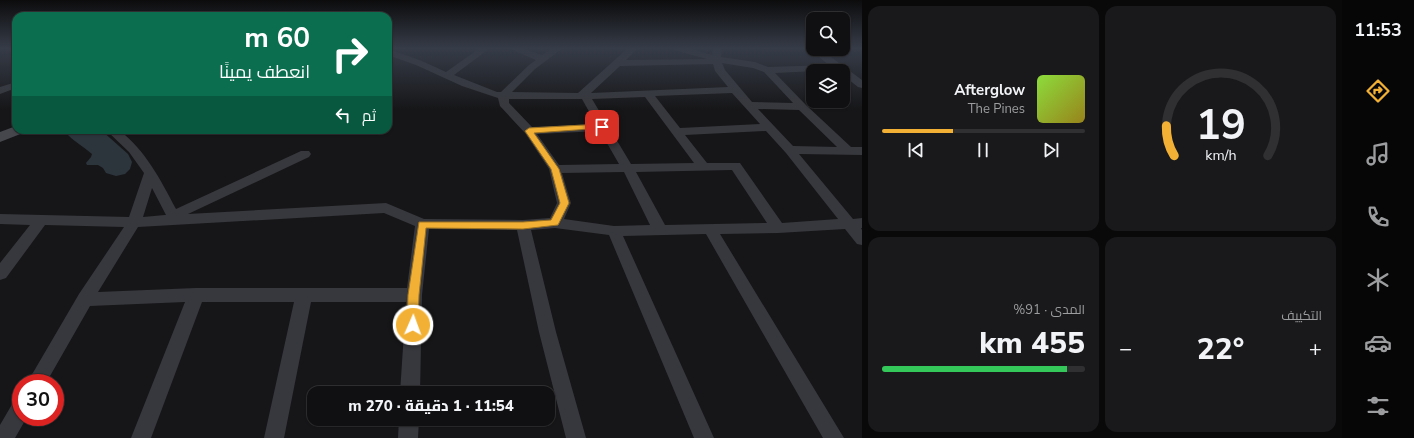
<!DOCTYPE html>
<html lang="ar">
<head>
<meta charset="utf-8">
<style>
	:root { --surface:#101012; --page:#19191b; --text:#f1f3f6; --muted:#9c9d9f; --line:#303032; --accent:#f2b134 }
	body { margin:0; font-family:"Nunito Sans",Cairo,sans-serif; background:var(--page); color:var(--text); direction:rtl; height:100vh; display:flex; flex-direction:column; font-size:15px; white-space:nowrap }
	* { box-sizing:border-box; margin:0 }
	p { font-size:13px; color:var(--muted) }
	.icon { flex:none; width:22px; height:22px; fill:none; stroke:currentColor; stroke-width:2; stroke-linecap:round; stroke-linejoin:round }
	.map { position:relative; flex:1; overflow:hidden; direction:ltr }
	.details { display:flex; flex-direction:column; gap:6px; padding:6px; background:#09090a; width:480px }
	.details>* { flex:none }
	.banner { position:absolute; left:12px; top:12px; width:380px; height:122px; border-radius:12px; box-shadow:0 1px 3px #0004,0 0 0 1px var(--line); direction:rtl; background:#0b6e4f; color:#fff; overflow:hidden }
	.buttons { position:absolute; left:806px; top:12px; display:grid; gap:8px }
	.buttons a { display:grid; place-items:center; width:44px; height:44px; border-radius:8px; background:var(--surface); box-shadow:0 1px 3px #0004,0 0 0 1px var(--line); font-size:20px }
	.speed { position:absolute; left:12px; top:374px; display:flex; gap:8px; font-size:20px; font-weight:700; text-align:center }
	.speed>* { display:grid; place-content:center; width:52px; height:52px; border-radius:50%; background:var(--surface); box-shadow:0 1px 3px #0004,0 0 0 1px var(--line); line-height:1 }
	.speed .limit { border:6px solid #d22; background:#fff; color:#111 }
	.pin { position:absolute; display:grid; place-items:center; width:34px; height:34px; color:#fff; margin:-17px; border-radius:8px; box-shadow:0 2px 6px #0006 }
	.me { position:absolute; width:44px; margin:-22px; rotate:2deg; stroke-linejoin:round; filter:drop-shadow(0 0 3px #0008) }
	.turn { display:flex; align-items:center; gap:14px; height:84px; padding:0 16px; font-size:18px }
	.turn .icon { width:52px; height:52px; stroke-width:2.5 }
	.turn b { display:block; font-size:28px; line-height:34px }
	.then { display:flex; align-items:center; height:38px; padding:0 16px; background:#0003; gap:8px; font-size:15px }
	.big { font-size:30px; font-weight:800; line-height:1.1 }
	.details .tile { flex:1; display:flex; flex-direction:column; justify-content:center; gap:6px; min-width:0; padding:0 14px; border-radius:12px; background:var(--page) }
	.details .dial { align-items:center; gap:0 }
	.dial svg { height:104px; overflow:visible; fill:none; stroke:var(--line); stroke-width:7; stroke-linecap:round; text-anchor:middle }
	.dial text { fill:var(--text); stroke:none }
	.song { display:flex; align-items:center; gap:12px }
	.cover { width:48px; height:48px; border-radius:6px; background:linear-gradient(135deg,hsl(90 70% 55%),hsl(50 70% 35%)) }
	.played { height:4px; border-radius:2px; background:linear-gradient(90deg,var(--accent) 35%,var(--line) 35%) }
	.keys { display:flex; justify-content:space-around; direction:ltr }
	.heat { display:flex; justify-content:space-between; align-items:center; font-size:22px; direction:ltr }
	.charge { height:6px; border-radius:3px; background:linear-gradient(90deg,#34c759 91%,var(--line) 0) }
	.details .tiles { flex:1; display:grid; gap:6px; grid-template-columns:repeat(2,1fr) }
	.trip { position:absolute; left:307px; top:386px; width:248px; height:40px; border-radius:12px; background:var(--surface); box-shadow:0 1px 3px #0004,0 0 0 1px var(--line); font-weight:800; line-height:40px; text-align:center; direction:rtl }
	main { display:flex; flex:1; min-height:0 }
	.tabs { display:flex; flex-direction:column; width:72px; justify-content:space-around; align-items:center; background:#060607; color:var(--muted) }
	.tabs .icon { width:28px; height:28px }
	.tabs .on { color:var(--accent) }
	.tabs b { font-size:18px; color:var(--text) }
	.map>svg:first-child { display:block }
	.water { fill:#2c353c }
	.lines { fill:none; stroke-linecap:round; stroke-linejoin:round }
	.street { fill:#37383d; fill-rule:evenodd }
	.secondary { fill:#45474d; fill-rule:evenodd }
	.route { fill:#f2b134; stroke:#9d7322 }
</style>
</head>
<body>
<main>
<nav class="tabs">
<b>11:53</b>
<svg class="icon on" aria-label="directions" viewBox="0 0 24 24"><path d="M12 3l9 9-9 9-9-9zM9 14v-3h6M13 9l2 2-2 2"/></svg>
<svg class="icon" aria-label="music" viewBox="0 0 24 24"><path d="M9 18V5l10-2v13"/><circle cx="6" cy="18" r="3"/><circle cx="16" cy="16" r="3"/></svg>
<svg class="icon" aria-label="phone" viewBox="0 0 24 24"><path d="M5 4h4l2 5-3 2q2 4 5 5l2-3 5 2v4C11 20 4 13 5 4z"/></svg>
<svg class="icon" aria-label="climate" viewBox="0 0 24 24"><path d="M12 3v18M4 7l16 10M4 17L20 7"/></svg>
<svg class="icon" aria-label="car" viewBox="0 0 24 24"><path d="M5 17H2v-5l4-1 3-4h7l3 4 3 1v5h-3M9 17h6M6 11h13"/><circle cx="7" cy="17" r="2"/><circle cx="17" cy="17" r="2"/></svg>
<svg class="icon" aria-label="filters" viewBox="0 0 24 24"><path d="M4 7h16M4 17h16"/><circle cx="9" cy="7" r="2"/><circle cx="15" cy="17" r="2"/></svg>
</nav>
<section class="details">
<div class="tiles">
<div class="tile dial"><svg viewBox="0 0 100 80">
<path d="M14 69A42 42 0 1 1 86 69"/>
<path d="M14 69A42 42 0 0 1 8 46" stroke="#f2b134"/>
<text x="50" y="56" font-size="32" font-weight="700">19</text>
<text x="50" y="72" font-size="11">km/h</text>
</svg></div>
<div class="tile">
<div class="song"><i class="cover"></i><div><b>Afterglow</b><p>The Pines</p></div></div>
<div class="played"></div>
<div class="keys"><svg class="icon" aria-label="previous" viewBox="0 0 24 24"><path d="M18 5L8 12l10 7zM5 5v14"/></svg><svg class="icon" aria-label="pause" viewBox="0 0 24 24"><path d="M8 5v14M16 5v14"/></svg><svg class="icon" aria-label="next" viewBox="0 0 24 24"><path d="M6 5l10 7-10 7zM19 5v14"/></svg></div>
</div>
<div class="tile"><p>التكييف</p>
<div class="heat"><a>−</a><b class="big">22°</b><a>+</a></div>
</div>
<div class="tile"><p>المدى · 91%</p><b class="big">455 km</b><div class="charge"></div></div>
</div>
</section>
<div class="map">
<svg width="862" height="438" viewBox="0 0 862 438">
	<rect width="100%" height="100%" fill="#161618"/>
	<!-- water -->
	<path class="water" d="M67 130H101L128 154 132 162 130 169 125 174 116 176 106 173 103 168 98 165H87L86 163 91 157 92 154C83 146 73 141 66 133Z"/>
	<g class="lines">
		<!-- street -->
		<g class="street">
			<path d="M480 48H490L454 75 497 92H501L529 65 536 60 508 48H521L542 55 553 48H563L535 69 512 92 578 93 628 48H638L626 60 707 59 674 50 673 48H688L712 55 713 48H722L721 57 755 62 768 67 829 65 809 49H820L862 80V88L858 87 843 75V71L836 70 775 73 806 105 851 147H862V155L799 154 853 219 862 218V228H861L862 230V245L857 244 845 229 778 233 720 234 844 438H823L706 234 623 236 714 438H694L609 235 555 228 531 230 556 332 586 438H566L539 332 517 230 429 229 422 295 420 393H400L406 302H311L284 438H264L294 302H202L151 438H131L185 302 90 306 46 383H27L79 294 124 227 45 225 6 278 0 280V263L30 225 0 224V214L129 217 144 173 129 152 106 130H119C146 151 160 179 176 209L301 151H309L311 154 309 157 188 214 386 203 424 219 523 220 550 218 557 203 549 169 525 133 500 106 498 98 462 86 416 65 388 55V49L422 61 446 72ZM722 63 753 68 764 72 793 103 752 102 725 70ZM713 64 715 71 728 87 591 93 620 66ZM732 93 760 124 680 128 655 96ZM645 97 694 163 631 164 592 99ZM509 99H582L596 124 532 127 509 103ZM758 109 799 110 837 147 793 146ZM600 131 619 164 559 165 537 134ZM766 131 786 153 838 219 782 223 740 163H707L685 135ZM732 170 767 223 665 225 636 172ZM624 172 650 225 614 226 564 219 571 203 562 173ZM152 188 166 215H165L143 217ZM384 213 415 226 407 288H196L98 292 138 227Z"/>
			<path d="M16 82V88L0 94V87Z"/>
			<path d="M21 398V417H27L15 438H0V425L14 401Z"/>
			<path d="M399 419H419L418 438H398Z"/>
		</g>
		<!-- secondary -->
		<path class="secondary" d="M16 126V130H26L23 133 0 142V132Z"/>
	</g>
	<!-- sky -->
	<linearGradient id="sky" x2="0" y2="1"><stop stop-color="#0c0c0d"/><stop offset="0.44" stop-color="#363c48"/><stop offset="1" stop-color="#363c48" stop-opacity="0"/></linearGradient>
	<rect width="862" height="110" fill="url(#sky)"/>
	<!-- route -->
	<path class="route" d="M602 124 604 125V128L534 133 559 169 569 203 558 225 523 229 426 228 419 295 418 325 417 328 413 330 409 328 407 325 408 295 419 222H523L551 220 560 203 551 169 525 131 529 128Z"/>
</svg>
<div class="buttons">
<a><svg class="icon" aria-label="search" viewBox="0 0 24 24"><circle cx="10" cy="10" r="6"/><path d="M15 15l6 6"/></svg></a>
<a><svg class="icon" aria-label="layers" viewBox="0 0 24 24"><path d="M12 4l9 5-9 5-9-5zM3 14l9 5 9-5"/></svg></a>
</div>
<div class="speed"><div class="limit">30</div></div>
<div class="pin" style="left:602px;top:127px;background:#d93025"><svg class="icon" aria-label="arrive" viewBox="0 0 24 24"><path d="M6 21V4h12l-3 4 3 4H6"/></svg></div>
<svg class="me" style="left:413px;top:325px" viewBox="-20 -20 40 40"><circle r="17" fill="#f2b134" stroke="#fff" stroke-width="3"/><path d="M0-11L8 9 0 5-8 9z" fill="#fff"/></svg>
<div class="trip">11:54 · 1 دقيقة · 270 m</div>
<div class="banner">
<div class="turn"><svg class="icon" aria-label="right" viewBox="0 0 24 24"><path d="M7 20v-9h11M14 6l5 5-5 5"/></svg><div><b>60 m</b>انعطف يمينًا</div></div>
<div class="then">ثم<svg class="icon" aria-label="left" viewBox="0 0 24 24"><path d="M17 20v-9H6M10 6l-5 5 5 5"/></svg></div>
</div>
</div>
</main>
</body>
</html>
